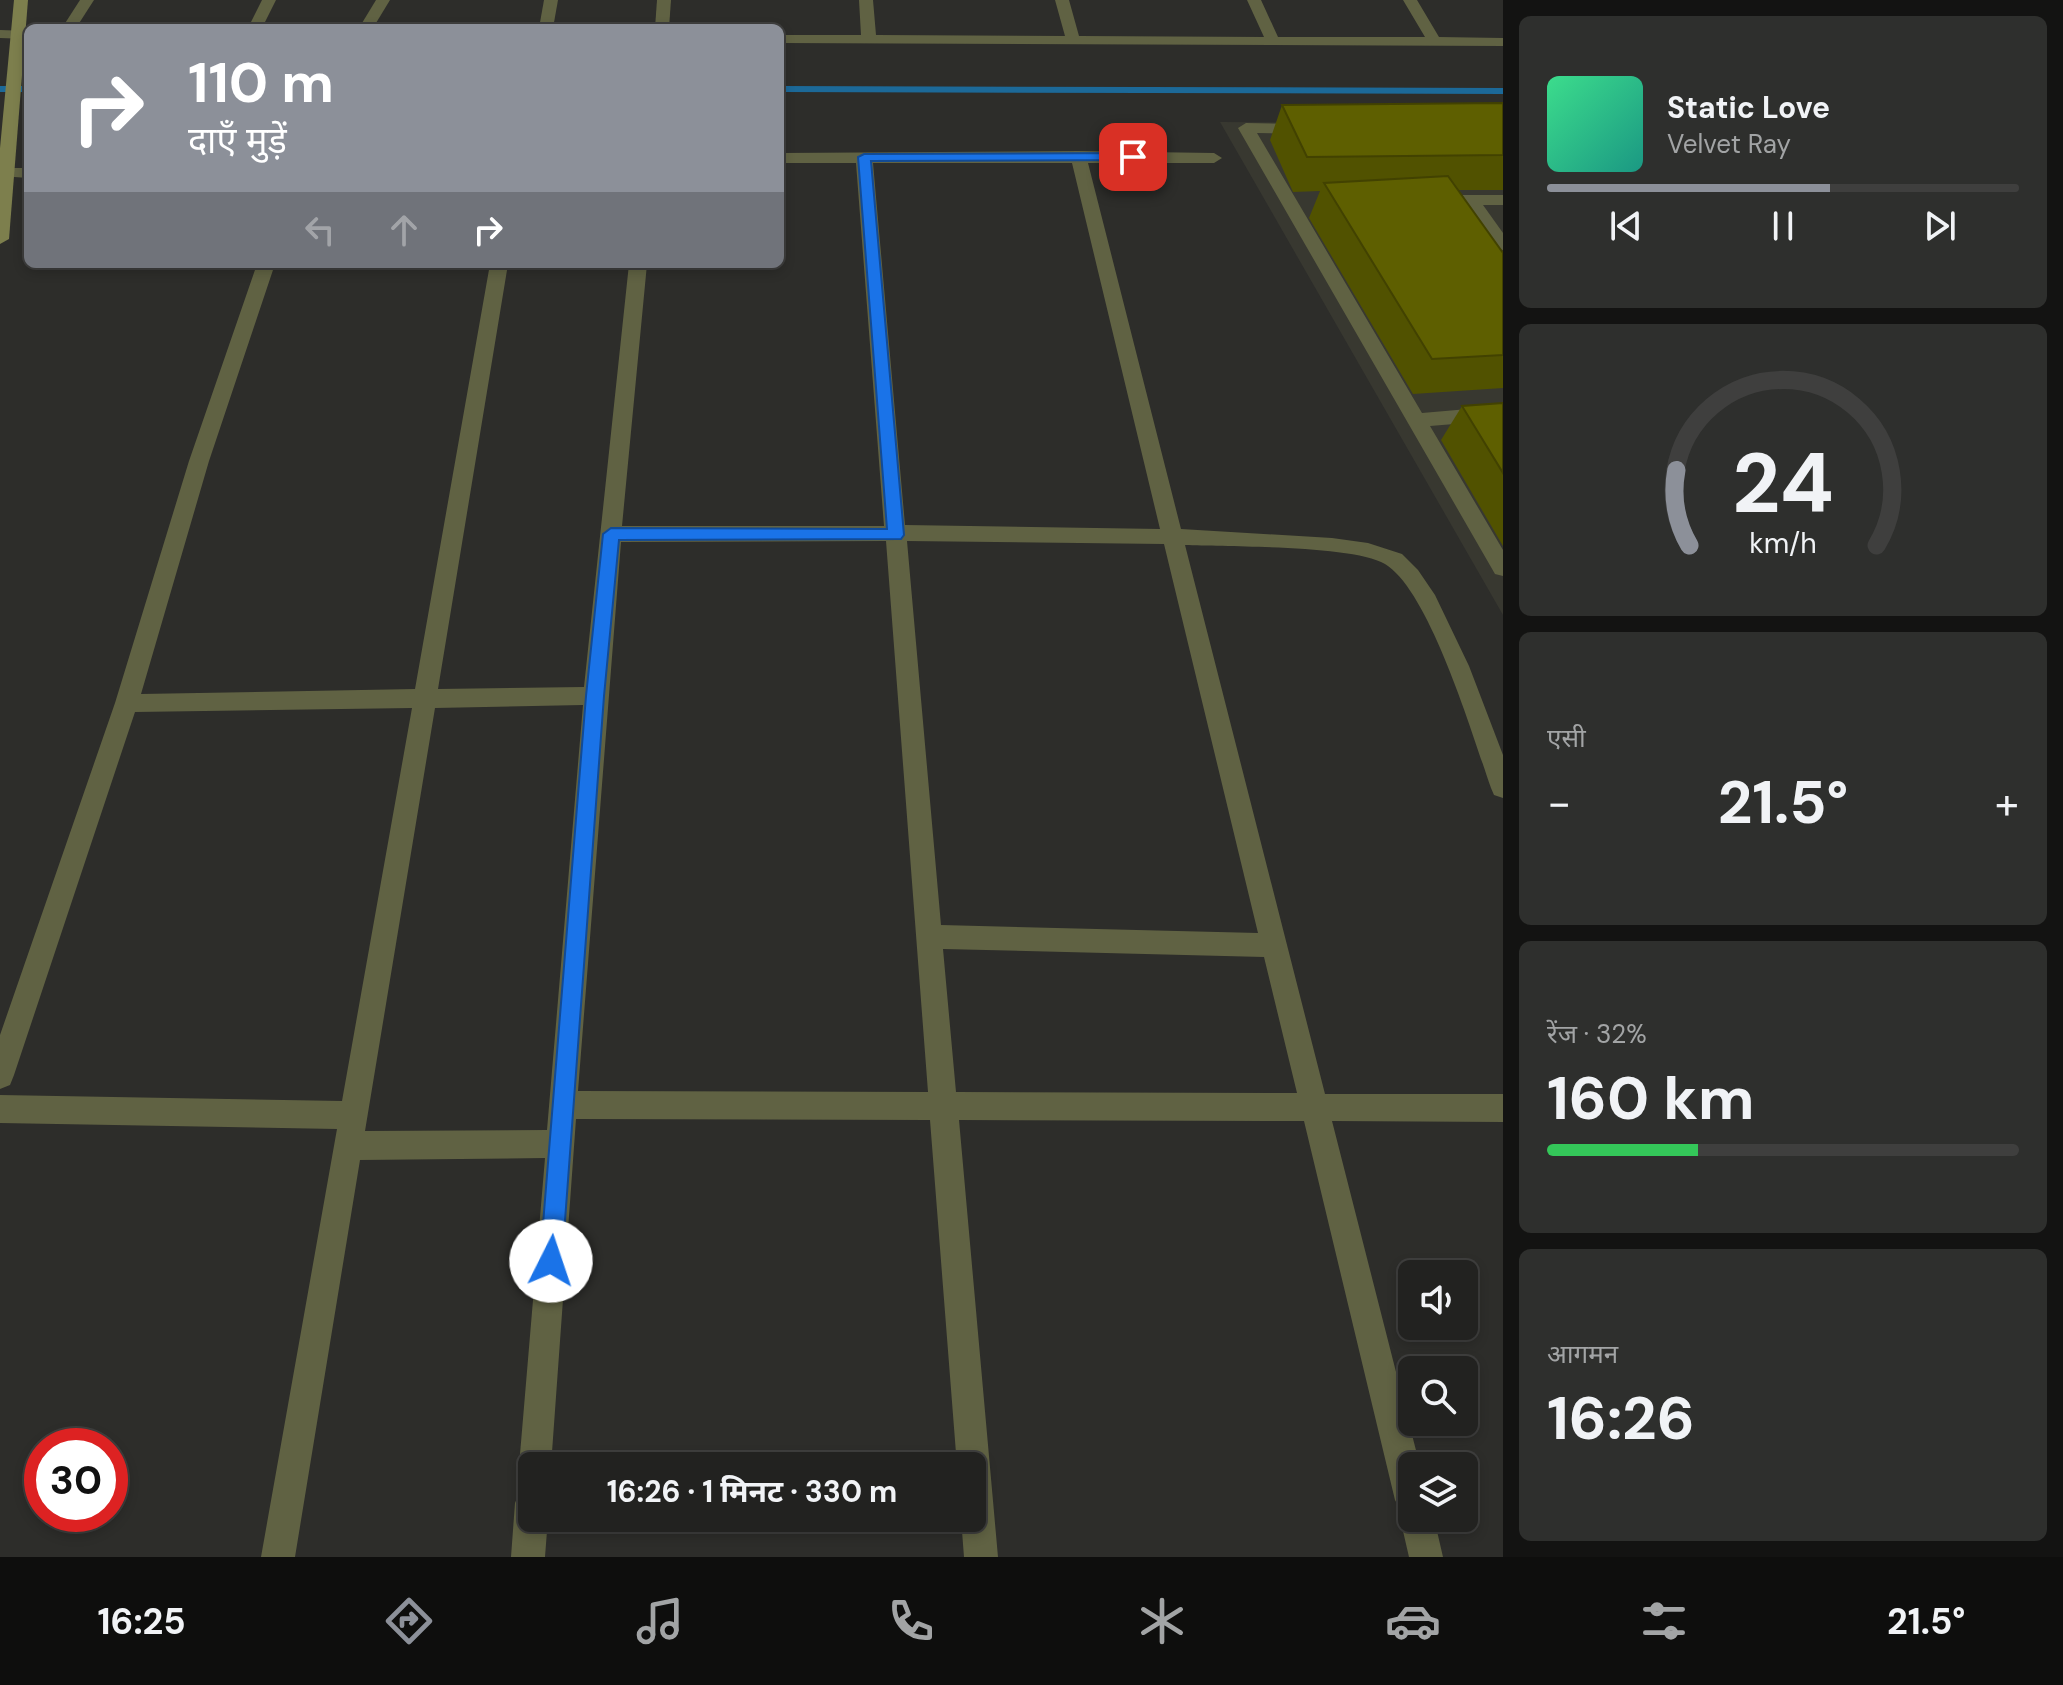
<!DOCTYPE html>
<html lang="hi">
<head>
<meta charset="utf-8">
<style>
	:root { --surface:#222220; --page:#2e2f2d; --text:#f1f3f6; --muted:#a2a4a5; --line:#3f3f3e; --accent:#8c9099 }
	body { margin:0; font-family:"DM Sans","Noto Sans Devanagari",sans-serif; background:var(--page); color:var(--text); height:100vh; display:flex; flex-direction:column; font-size:30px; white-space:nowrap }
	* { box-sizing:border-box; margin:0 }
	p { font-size:26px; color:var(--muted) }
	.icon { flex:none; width:44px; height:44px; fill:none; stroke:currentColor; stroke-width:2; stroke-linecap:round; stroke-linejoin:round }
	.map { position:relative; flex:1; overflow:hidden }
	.side { display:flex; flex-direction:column; gap:16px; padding:16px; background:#131312; width:560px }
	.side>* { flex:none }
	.guide { position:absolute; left:24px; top:24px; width:760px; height:244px; border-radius:12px; box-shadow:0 4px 12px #0003,0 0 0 2px var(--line); background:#8c9099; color:#fff; overflow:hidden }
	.tools { position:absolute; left:1398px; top:1260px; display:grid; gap:16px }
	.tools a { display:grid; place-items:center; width:80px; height:80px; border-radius:12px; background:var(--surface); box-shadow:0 4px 12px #0003,0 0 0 2px var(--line); font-size:40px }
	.speed { position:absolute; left:24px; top:1428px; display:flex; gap:16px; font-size:40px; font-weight:700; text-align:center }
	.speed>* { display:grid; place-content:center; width:104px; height:104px; border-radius:50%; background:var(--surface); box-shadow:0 4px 12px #0003,0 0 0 2px var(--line); line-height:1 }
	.speed .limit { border:12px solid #d22; background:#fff; color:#111 }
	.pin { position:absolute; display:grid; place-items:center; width:68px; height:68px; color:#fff; margin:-34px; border-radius:16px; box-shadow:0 4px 12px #0006 }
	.me { position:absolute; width:88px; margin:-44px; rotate:4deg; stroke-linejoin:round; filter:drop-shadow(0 0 6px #0008) }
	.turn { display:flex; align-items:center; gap:28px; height:168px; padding:0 32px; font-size:36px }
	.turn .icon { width:104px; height:104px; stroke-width:2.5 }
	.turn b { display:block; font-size:56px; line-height:68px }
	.lanes { display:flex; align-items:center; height:76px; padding:0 32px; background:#0003; justify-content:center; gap:40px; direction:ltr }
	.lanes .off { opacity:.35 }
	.big { font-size:60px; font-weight:700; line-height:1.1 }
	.side .tile { flex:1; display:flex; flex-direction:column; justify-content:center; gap:12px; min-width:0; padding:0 28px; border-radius:12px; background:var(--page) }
	.side .dial { align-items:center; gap:0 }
	.dial svg { height:208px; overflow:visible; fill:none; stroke:var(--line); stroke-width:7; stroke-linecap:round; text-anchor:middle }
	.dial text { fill:var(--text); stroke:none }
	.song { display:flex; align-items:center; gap:24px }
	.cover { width:96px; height:96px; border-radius:12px; background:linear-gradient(135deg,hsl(150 70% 55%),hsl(170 70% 35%)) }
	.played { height:8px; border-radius:4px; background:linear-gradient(90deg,var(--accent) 60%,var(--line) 60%) }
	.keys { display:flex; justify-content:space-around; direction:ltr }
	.heat { display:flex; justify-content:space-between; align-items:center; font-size:44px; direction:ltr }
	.charge { height:12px; border-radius:6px; background:linear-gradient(90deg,#34c759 32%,var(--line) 0) }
	.trip { position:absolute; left:518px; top:1452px; width:468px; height:80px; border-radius:12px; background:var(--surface); box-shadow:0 4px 12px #0003,0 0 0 2px var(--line); font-weight:700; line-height:80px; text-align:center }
	.tabs { display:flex; height:128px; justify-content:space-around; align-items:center; background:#0e0e0d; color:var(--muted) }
	.tabs .icon { width:56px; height:56px }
	.tabs .active { color:var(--accent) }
	.tabs b { font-size:36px; color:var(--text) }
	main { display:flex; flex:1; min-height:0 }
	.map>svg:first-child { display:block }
	.built { fill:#383830 }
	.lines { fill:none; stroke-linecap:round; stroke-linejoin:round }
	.stream { fill:#1c6998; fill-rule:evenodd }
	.lane { fill:#606243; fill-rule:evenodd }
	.street { fill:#606243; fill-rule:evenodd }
	.secondary { fill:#7d7f4d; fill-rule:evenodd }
	.wall { fill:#515200 }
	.building { fill:#5e5f00; stroke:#424200; stroke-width:2 }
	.route { fill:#1a73e8; stroke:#114b97; stroke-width:2 }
</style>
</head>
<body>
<main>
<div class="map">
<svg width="1503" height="1557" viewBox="0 0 1503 1557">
	<rect width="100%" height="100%" fill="#2d2d2a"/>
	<!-- built -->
	<path class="built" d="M1220 122 1503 124V615Z"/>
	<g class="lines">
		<!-- stream -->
		<g class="stream">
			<rect x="0" y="86" width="28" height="6"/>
			<path d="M780 86 1503 88V94L780 92Z"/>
		</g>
		<!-- lane -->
		<g class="lane">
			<path d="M1246 123 1305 124 1313 129 1305 134 1257 133 1422 413 1503 406V420L1430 426 1503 550V576L1495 574 1238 128Z"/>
			<path d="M1433 195H1503V205H1483L1503 233V250L1497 249 1466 205 1427 204 1425 200Z"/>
		</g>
		<!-- street -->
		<g class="street">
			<path d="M80 0H94L76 28H62Z"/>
			<path d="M262 0H276L262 28H248Z"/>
			<path d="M376 0H390L373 28H359Z"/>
			<path d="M544 0H558L553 28H539Z"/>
			<path d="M657 0H671L669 28H655Z"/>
			<path d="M859 0H873L876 35 1065 36 1055 0H1069L1079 36 1264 37 1247 0H1261L1278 37H1425L1403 0H1417L1439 37 1503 38V46L780 43V35H861Z"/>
			<path d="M0 30 28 31V39L0 38Z"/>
			<path d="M1078 151 1214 153 1222 158 1214 163H1088L1181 529 1332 538 1368 543 1402 554 1418 570 1435 595 1469 666 1503 755V798L1494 795 1491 788C1473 737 1430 591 1385 564 1353 545 1228 547 1185 545L1325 1094H1503V1122L1332 1121 1420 1466H1412V1518H1434L1443 1557H1409L1400 1518 1402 1513 1395 1500 1304 1121 959 1120 998 1557H964L961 1518H972V1466H957L930 1120 576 1119 551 1466H532V1481L523 1478 519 1466 545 1158 360 1160 295 1557H261L337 1129 0 1123V1095L342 1101 412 708 135 712 14 1075 10 1085 0 1089V1035L115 703 189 461 257 264H275L209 461 141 694 415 689 490 264H508L438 689 584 687 629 264H647L622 526H884L856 163H780V153ZM873 163H1072L1160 529 905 525ZM886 541 928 1092 578 1091 621 542ZM907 541 1164 544 1258 933 941 925ZM583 705 547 1130 365 1131 435 708ZM943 949 1264 957 1297 1093 956 1092Z"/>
			<path d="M7 168H28V178L1 176 0 171Z"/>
			<path d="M532 1486V1518H548L545 1557H511L515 1503 520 1491Z"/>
		</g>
		<!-- secondary -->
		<path class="secondary" d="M14 0H28L9 239 0 244V148Z"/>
	</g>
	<!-- wall -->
	<g class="wall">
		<path d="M1503 103V190H1458L1503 253V388L1413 394 1309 218 1320 191 1293 192 1270 140 1282 105Z"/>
		<path d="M1503 403V546L1441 440 1462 406Z"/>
	</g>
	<!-- building -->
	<g class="building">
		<path d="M1503 103V155L1307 157 1282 105Z"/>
		<path d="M1448 176 1503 253V355L1432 359 1324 183Z"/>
		<path d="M1503 403V473L1462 406Z"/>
	</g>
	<!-- route -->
	<path class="route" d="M1133 153 1139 157 1137 160 871 161 904 535 901 539 619 540 604 696 562 1261 559 1269 551 1272 543 1269 540 1261 586 696 603 534 611 528 887 529 858 157 864 154Z"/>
</svg>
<div class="tools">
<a><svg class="icon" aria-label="sound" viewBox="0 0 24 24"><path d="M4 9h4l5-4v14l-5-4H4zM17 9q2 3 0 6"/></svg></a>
<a><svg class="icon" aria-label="search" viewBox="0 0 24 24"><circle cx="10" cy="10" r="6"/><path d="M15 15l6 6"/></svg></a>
<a><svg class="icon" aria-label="layers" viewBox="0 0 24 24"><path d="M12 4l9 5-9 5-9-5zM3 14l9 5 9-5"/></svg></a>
</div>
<div class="speed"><div class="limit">30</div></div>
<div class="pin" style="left:1133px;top:157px;background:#d93025"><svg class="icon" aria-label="arrive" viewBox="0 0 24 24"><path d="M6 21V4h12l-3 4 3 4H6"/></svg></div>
<svg class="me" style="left:551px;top:1261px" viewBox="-20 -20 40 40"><circle r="19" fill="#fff"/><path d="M0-13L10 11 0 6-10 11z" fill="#1a73e8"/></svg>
<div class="trip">16:26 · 1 मिनट · 330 m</div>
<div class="guide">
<div class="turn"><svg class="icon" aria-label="right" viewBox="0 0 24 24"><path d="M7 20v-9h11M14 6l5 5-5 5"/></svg><div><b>110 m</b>दाएँ मुड़ें</div></div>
<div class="lanes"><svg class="icon off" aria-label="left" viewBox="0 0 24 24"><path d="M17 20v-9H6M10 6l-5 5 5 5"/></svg><svg class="icon off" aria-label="ahead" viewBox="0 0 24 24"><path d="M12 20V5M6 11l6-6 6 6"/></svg><svg class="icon" aria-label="right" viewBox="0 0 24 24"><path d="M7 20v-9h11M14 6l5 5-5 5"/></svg></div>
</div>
</div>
<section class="side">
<div class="tile">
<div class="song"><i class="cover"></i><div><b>Static Love</b><p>Velvet Ray</p></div></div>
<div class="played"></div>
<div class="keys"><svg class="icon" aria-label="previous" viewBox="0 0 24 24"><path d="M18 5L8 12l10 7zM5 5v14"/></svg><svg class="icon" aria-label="pause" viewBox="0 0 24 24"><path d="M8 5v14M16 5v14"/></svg><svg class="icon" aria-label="next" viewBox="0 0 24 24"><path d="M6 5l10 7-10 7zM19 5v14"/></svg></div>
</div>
<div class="tile dial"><svg viewBox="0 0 100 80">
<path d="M14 69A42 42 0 1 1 86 69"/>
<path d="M14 69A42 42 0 0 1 9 40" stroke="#8c9099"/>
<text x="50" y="56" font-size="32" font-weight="700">24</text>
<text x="50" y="72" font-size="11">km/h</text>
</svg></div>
<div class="tile"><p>एसी</p>
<div class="heat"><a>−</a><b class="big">21.5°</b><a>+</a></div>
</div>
<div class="tile"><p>रेंज · 32%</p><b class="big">160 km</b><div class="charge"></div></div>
<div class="tile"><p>आगमन</p><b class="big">16:26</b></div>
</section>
</main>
<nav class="tabs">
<b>16:25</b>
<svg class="icon active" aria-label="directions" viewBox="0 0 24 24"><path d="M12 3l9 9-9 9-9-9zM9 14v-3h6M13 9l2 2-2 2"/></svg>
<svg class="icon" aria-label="music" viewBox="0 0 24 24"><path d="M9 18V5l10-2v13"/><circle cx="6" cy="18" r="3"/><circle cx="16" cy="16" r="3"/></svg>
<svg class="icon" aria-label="phone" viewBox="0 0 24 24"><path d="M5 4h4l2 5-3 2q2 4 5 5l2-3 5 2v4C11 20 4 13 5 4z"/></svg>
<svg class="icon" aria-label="climate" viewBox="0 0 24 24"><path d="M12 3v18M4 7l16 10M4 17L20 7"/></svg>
<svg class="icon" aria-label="car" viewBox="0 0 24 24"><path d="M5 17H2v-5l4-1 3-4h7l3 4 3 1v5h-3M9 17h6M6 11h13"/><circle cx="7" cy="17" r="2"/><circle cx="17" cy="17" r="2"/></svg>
<svg class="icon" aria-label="filters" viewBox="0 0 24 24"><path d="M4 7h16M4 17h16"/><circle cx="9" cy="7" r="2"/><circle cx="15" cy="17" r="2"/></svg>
<b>21.5°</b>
</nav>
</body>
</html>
